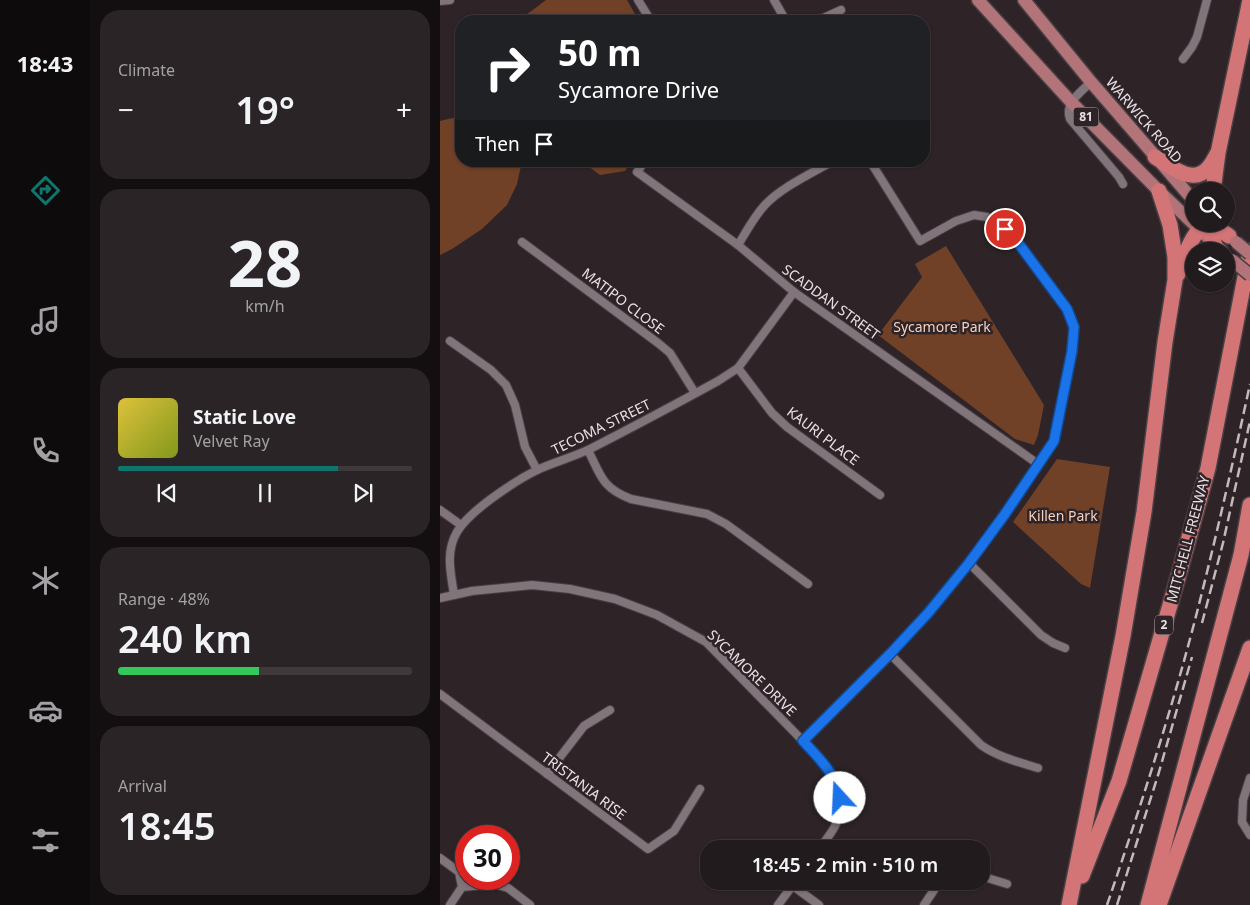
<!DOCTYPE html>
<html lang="en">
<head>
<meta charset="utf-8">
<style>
	:root { --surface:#221b1e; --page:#2a2427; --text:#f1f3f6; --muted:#a2a1a4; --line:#3f393c; --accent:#0f766e }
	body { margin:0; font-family:"Noto Sans",sans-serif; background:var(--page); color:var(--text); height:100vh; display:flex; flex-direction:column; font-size:19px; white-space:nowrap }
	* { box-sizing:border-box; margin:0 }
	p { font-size:16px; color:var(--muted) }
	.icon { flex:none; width:28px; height:28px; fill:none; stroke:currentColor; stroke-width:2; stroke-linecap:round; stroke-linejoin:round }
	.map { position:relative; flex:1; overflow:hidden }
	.drawer { display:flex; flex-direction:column; gap:10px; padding:10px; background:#130f10; width:350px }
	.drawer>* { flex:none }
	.banner { position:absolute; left:15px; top:15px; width:475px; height:152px; border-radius:20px; box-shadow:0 1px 4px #0004,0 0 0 1px var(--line); background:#202124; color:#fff; overflow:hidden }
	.buttons { position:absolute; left:745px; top:182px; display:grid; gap:10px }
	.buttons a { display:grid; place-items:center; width:50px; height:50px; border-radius:50%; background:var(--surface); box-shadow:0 1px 4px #0004,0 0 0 1px var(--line); font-size:25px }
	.speed { position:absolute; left:15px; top:825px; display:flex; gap:10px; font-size:25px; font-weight:700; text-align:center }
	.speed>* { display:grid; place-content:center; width:65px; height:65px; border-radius:50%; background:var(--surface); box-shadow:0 1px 4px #0004,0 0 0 1px var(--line); line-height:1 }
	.speed .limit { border:8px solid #d22; background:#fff; color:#111 }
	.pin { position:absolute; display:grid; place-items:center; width:42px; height:42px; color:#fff; margin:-21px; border:2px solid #fff; border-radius:50%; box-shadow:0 1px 5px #0007 }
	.me { position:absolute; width:55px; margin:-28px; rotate:340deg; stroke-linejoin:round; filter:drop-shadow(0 0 4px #0008) }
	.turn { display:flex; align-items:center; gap:18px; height:105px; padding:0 20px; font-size:22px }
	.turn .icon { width:65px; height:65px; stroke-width:2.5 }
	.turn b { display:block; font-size:35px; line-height:42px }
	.then { display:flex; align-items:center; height:48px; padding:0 20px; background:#0003; gap:10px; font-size:19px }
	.big { font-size:38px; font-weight:600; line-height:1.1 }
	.drawer .widget { flex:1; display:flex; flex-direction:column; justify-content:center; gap:8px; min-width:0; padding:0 18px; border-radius:20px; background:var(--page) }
	.drawer .dial { align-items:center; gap:0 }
	.dial b { font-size:65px; line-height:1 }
	.song { display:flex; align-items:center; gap:15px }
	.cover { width:60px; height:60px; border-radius:8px; background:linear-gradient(135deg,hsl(50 70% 55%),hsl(70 70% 35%)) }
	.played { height:5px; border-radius:2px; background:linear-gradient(90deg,var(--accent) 75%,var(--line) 75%) }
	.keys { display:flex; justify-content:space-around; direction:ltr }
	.heat { display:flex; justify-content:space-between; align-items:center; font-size:28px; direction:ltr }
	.charge { height:8px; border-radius:4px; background:linear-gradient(90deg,#34c759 48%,var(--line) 0) }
	.trip { position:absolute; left:260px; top:840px; width:290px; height:50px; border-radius:20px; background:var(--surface); box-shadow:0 1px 4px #0004,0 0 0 1px var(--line); font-weight:600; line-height:50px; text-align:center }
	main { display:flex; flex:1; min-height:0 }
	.tabs { display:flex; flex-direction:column; width:90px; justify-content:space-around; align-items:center; background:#0e0b0c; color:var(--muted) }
	.tabs .icon { width:35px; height:35px }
	.tabs .current { color:var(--accent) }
	.tabs b { font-size:22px; color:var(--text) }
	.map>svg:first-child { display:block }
	.green { fill:#704027 }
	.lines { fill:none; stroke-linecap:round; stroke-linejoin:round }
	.minor-casing { stroke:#494044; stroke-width:10 }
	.primary-casing { stroke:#494044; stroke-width:15 }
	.motorway-casing { stroke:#494044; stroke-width:18 }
	.minor { stroke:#81747a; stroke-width:8 }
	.primary { stroke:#b27478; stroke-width:12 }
	.motorway { stroke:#d37477; stroke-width:15 }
	.rail { stroke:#c2babd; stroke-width:2.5; stroke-dasharray:10 5; stroke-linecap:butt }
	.primary-bridge-casing { stroke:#494044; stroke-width:15; stroke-linecap:butt }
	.primary-bridge { stroke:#b27478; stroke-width:12 }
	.route-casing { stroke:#114b97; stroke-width:12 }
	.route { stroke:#1a73e8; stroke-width:9 }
	.labels { text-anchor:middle; stroke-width:5; stroke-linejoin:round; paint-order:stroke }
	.shield { fill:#2e2428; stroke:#b1a8ac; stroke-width:1 }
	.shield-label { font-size:12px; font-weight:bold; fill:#e9e1e4 }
	.street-label { font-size:14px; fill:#e9e1e4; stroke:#2e2428 }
	.park-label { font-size:14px; fill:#f7d1be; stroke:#2e2428 }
</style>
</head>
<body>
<main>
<nav class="tabs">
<b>18:43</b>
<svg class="icon current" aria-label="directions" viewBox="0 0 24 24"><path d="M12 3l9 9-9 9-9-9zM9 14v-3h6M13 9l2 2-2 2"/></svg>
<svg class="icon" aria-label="music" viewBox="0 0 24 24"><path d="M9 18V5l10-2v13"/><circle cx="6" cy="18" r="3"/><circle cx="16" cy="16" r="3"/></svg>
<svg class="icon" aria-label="phone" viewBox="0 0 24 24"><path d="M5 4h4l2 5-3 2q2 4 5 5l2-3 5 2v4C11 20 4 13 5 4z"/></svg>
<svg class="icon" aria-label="climate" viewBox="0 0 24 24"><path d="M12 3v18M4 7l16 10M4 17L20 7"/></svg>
<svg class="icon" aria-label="car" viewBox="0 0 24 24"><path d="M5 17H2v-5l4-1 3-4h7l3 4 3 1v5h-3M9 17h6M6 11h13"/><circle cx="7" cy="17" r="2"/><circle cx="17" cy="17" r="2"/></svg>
<svg class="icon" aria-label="filters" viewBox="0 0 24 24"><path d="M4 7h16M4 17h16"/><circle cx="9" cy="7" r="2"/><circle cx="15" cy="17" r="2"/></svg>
</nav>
<section class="drawer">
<div class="widget"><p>Climate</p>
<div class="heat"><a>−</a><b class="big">19°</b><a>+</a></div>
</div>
<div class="widget dial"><b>28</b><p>km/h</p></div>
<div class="widget">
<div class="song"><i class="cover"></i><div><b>Static Love</b><p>Velvet Ray</p></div></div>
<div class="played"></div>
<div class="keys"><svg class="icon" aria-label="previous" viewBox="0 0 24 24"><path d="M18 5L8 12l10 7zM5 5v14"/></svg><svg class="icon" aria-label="pause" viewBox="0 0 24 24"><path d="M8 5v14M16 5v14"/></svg><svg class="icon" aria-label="next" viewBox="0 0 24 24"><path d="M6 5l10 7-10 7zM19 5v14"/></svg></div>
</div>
<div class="widget"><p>Range · 48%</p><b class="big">240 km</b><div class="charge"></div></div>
<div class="widget"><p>Arrival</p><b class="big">18:45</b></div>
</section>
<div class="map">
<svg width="810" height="905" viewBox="0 0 810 905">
	<rect width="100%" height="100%" fill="#2e2428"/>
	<!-- green -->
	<g class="green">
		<path d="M106 0H187L199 21H78Z"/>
		<path d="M21 116V161H82L77 184 67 205 42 229 12 249 0 255V121Z"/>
		<path d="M141 161H192L185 171 160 175Z"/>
		<path d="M506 246 604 405 598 435 594 445 575 439 438 335 482 277 475 264Z"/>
		<path d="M617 459 670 467 650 588 641 584 573 522Z"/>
	</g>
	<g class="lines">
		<defs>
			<g id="minor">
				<path d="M198 0 211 21"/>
				<path d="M334 0 346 21"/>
				<path d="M0 1 10 0"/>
				<path d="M377 21 401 10"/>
				<path d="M743 59 752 47 757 37 767 0"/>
				<path d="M651 82C641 92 624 103 630 119L679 177 683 184"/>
				<path d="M205 161 197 172 298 245 354 292 598 464"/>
				<path d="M82 242 218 343 230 353 255 393"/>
				<path d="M298 245C306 232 314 217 324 206 340 188 372 173 393 161"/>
				<path d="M10 341 51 370 66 385 75 405 85 447 97 470"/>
				<path d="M298 368 332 413 347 427 440 495"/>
				<path d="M148 450C161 476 162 488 191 499L267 514 286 524 368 584"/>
				<path d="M0 510 21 525"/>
				<path d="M529 563 601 635 613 643 625 648"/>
				<path d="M14 595C11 574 5 552 17 532 29 511 75 481 97 470 115 462 133 457 150 449 193 427 236 404 278 381L298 368 354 292"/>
				<path d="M0 598 32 591 92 585 130 589 175 599 217 615 266 642 363 741 450 654 489 612 529 563 565 513 614 441 632 351 634 327 627 309 576 240 565 229 547 217 534 215 516 221 480 241 430 161"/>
				<path d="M450 654 541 745C558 757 578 762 598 768"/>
				<path d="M0 694 208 849 234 831 260 789"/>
				<path d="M363 741C385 765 413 790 395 826 391 834 385 841 379 849"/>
				<path d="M107 774 144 726 170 710"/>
				<path d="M810 778 803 800 802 822 810 835"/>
				<path d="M0 858 19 872 22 887 10 905"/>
				<path d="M541 876 567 884"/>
				<path d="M353 886 379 905"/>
				<path d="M22 887 54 884 68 888 90 905"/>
				<path d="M338 905 356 881"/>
				<path d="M484 905 500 881"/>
			</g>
			<g id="primary">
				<path d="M538 0 631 102 719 191 782 251"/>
				<path d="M584 0 651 82 754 201"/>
			</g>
			<g id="motorway">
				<path d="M715 157C730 166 753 186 768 168 772 164 774 159 777 154"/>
				<path d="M773 191 778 153 810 0"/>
				<path d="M768 224 771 236 775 245"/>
				<path d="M738 274C742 263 754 225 767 226 775 226 783 232 789 236"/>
				<path d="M642 876 679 781 739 574 768 468 810 251"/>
				<path d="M629 905 683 636 704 512 725 342 735 280V257L730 225 719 191"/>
				<path d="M708 905 801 555 810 505"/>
				<path d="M719 905 810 648"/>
			</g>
		</defs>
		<!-- minor casing -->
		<use href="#minor" class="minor-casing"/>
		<!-- primary casing -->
		<use href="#primary" class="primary-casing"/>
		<!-- motorway casing -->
		<use href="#motorway" class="motorway-casing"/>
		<!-- minor -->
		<use href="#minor" class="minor"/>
		<!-- primary -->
		<use href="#primary" class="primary"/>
		<!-- motorway -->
		<use href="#motorway" class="motorway"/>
		<!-- rail -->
		<g class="rail">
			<path d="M762 623 783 543 810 421"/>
			<path d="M667 905C699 811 730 716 755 620 775 542 793 463 810 384"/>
			<path d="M677 905 719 772 752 657"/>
		</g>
		<defs>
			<g id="primary-bridge">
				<path d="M796 242 810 254"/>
				<path d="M792 260 810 275"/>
			</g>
		</defs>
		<!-- primary-bridge casing -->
		<use href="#primary-bridge" class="primary-bridge-casing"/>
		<!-- primary-bridge -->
		<use href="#primary-bridge" class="primary-bridge"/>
	</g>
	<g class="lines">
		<defs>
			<path id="route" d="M400 798C396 774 379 758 363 741L450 654 489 612 529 563 565 514 614 441 632 351 634 327 627 309 576 240 565 229"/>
		</defs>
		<!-- route casing -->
		<use href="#route" class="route-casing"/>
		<!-- route -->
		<use href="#route" class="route"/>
	</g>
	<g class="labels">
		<!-- shield labels -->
		<g class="shield">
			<rect x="633.5" y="107.5" width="25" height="19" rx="4"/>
			<rect x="715" y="615.5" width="18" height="19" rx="4"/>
		</g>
		<g class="shield-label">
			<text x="646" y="121">81</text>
			<text x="724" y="629">2</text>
		</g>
		<!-- street labels -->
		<g class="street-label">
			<text transform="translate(704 120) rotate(49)" y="5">WARWICK ROAD</text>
			<text transform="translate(183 301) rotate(37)" y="5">MATIPO CLOSE</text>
			<text transform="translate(391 302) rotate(36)" y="5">SCADDAN STREET</text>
			<text transform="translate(161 427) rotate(-26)" y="5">TECOMA STREET</text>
			<text transform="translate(383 436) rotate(37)" y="5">KAURI PLACE</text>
			<text transform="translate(748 539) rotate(-75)" y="5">MITCHELL FREEWAY</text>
			<text transform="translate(312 673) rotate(44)" y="5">SYCAMORE DRIVE</text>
			<text transform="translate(144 786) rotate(37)" y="5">TRISTANIA RISE</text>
		</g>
		<!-- park labels -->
		<g class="park-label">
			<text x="502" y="332">Sycamore Park</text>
			<text x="623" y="521">Killen Park</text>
		</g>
	</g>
</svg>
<div class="buttons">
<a><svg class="icon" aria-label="search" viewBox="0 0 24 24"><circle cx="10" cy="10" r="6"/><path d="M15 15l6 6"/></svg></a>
<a><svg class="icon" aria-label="layers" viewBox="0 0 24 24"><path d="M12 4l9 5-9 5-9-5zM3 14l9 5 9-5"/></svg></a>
</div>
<div class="speed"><div class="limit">30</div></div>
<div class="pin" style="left:565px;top:229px;background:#d93025"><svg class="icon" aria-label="arrive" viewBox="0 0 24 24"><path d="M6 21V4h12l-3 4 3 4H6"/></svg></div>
<svg class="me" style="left:400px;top:798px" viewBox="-20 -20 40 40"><circle r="19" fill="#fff"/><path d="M0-13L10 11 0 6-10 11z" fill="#1a73e8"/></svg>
<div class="trip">18:45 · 2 min · 510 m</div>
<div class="banner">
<div class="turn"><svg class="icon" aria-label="right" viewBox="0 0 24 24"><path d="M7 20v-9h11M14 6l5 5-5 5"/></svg><div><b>50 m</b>Sycamore Drive</div></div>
<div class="then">Then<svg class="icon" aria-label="arrive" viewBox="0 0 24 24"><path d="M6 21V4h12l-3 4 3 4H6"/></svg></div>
</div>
</div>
</main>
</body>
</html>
